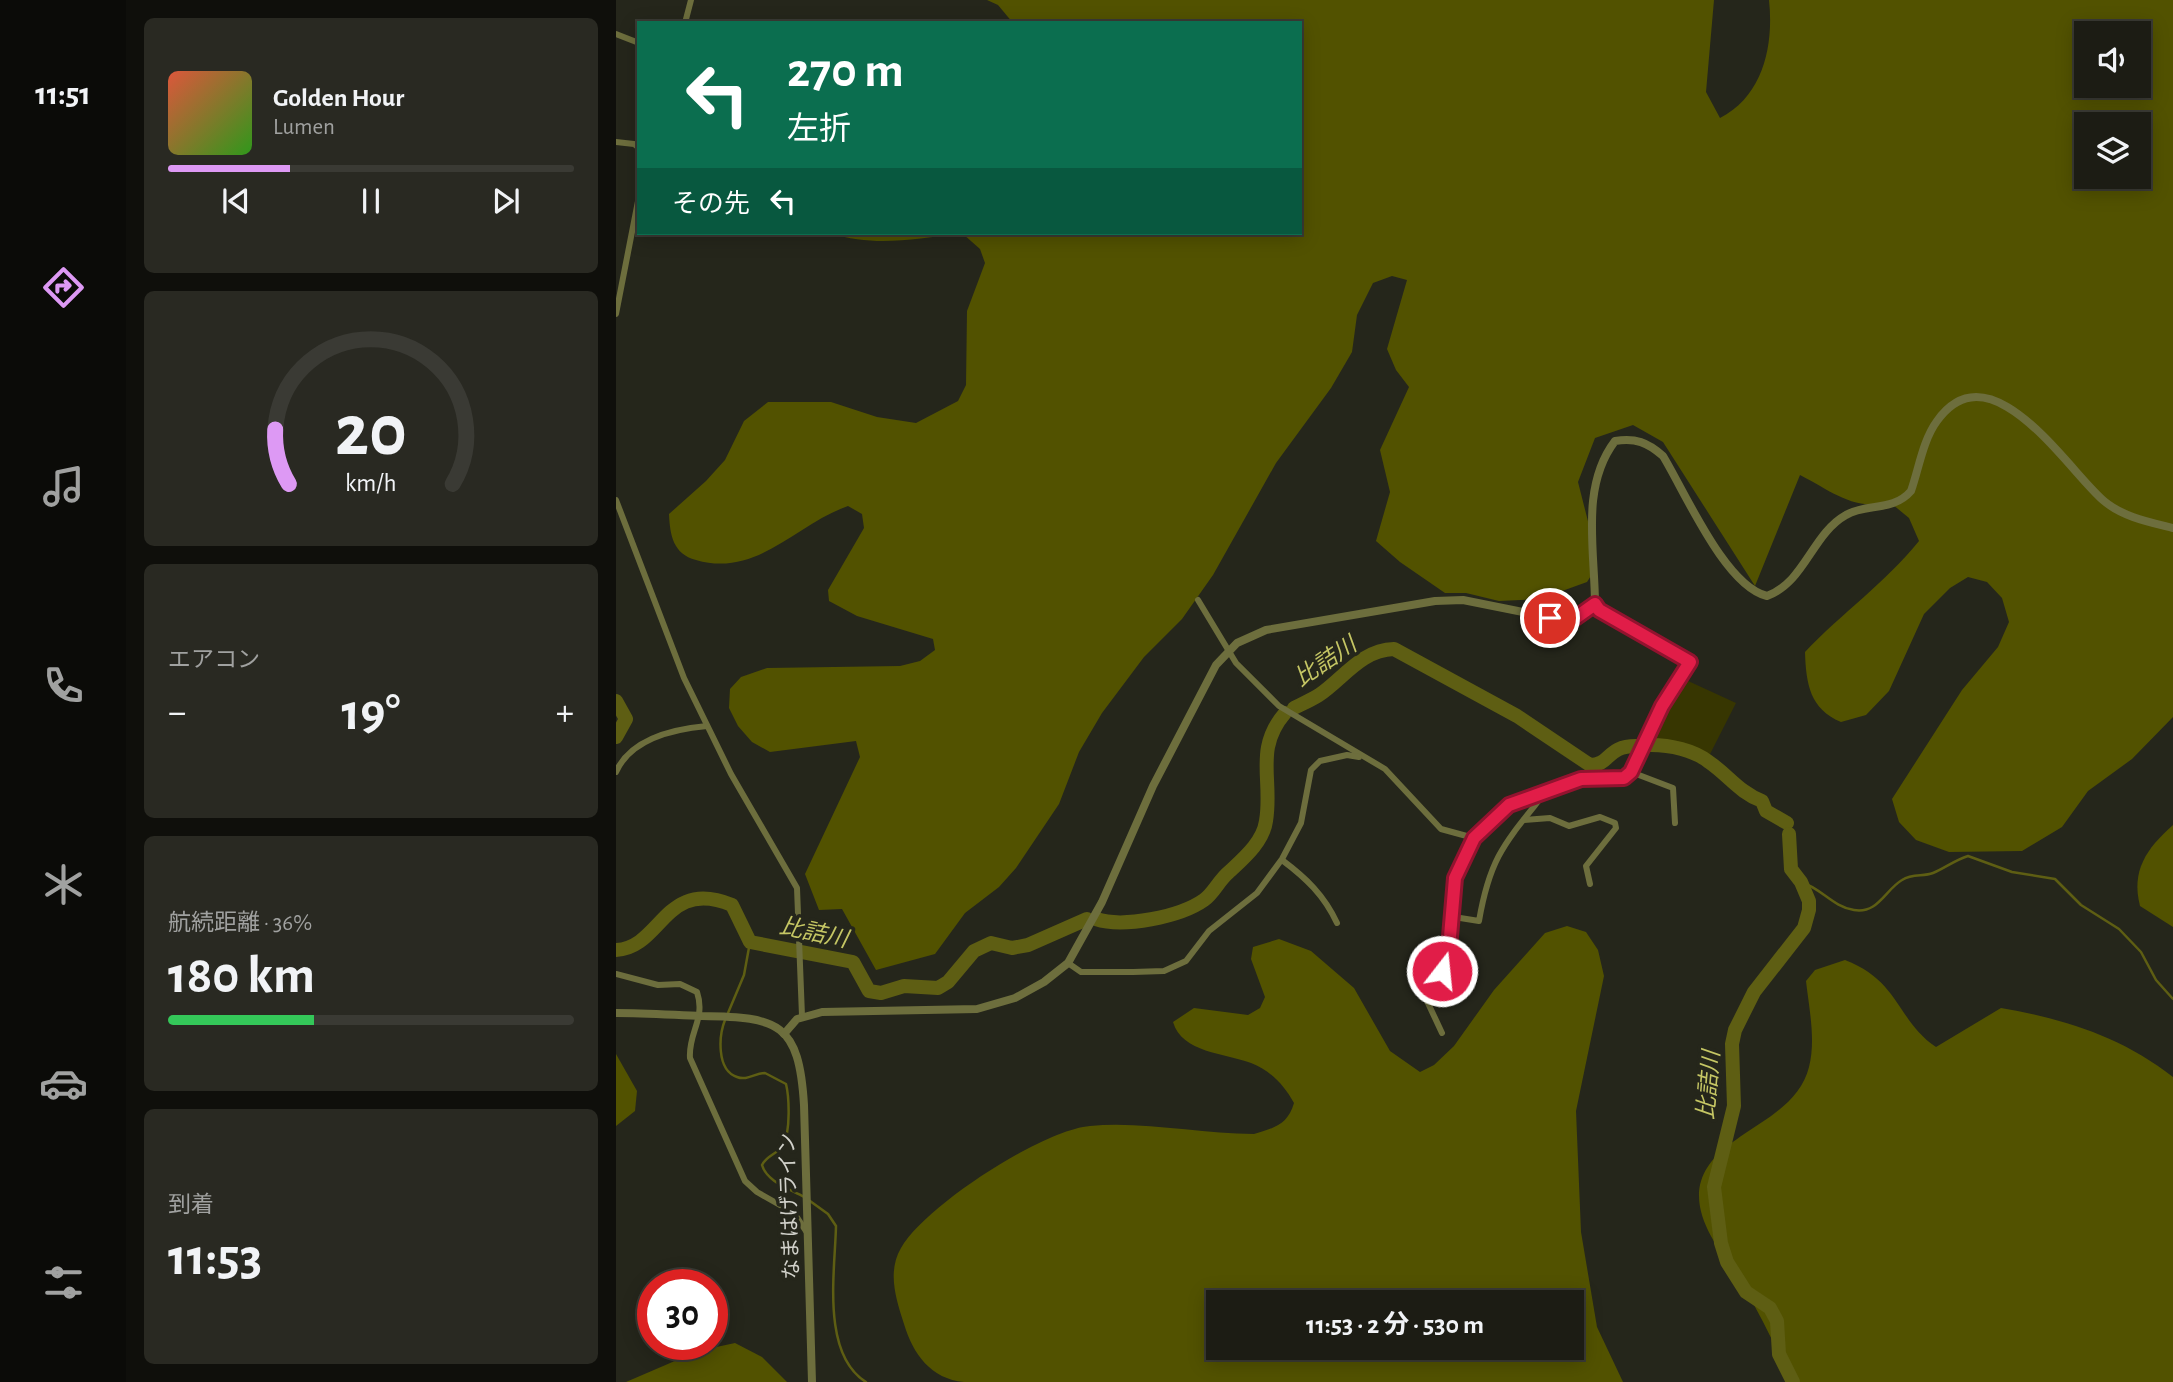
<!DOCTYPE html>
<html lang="ja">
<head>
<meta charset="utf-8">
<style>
	:root { --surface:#1c1c14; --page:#292922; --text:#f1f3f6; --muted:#a0a1a0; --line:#3a3a34; --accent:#dd99f4 }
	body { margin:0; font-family:"Alegreya Sans","Noto Sans JP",sans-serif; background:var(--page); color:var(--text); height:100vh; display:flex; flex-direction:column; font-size:26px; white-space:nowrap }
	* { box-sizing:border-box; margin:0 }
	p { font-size:23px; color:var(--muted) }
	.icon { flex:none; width:38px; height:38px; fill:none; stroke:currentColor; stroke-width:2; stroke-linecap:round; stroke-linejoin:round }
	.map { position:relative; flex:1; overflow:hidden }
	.sheet { display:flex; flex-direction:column; gap:18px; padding:18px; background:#0f0f0b; width:490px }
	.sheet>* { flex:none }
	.banner { position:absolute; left:21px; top:21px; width:665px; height:214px; border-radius:0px; box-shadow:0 4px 18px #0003,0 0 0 2px var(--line); background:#0b6e4f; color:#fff; overflow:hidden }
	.buttons { position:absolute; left:1458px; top:21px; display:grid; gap:14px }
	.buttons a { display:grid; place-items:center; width:77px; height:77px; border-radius:0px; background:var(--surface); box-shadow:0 4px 18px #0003,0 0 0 2px var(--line); font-size:35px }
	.speed { position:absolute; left:21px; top:1269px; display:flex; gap:14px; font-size:35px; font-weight:700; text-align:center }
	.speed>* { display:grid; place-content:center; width:91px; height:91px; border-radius:50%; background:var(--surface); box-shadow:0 4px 18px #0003,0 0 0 2px var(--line); line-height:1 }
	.speed .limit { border:10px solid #d22; background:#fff; color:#111 }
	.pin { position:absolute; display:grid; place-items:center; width:60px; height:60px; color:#fff; margin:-30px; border:4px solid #fff; border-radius:50%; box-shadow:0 2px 7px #0007 }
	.me { position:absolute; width:77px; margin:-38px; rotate:16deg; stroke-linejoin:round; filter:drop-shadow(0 0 5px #0008) }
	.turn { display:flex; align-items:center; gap:24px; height:147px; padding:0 35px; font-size:32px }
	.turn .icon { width:91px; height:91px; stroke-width:2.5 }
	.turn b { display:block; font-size:49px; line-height:60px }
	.then { display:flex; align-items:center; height:66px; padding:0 35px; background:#0003; gap:14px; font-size:26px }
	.big { font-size:52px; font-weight:700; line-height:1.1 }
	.sheet .widget { flex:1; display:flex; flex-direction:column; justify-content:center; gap:10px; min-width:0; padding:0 24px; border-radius:10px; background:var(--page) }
	.sheet .dial { align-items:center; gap:0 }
	.dial svg { height:182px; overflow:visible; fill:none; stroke:var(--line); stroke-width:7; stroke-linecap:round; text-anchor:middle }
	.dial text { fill:var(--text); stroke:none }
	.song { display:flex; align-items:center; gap:21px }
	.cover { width:84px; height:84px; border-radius:10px; background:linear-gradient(135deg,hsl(10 70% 55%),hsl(110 70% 35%)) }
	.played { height:7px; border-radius:4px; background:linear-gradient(90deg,var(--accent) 30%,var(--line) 30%) }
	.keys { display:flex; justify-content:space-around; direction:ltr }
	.heat { display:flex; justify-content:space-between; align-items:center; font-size:38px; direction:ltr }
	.charge { height:10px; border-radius:5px; background:linear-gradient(90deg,#34c759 36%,var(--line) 0) }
	.trip { position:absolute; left:590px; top:1290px; width:378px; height:70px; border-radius:0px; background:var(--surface); box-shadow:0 4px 18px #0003,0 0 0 2px var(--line); font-weight:700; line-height:70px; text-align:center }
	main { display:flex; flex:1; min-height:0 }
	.dock { display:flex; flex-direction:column; width:126px; justify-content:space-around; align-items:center; background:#0b0b08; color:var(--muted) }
	.dock .icon { width:49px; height:49px }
	.dock .active { color:var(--accent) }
	.dock b { font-size:32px; color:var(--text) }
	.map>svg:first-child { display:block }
	.green { fill:#373601 }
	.forest { fill:#525200; fill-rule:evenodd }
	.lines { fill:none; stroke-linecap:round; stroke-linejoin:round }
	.stream { stroke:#5e5e13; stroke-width:2.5 }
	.river { stroke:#5e5e13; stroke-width:14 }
	.minor { stroke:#6d6e3d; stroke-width:6 }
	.tertiary { stroke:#6d6e3d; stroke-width:8 }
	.route-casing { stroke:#92132f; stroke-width:18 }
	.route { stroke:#e11d48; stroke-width:12 }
	.labels { text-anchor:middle; stroke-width:7; stroke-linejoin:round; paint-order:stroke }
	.street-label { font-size:21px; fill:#d2d2cb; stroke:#25261b }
	.water-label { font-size:23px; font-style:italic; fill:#c5c664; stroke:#25261b }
</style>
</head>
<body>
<main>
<nav class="dock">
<b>11:51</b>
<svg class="icon active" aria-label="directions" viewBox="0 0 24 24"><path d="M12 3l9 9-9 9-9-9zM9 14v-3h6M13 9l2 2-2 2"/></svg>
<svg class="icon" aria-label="music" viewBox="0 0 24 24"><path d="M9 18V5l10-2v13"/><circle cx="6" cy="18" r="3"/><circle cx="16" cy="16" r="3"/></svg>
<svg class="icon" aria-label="phone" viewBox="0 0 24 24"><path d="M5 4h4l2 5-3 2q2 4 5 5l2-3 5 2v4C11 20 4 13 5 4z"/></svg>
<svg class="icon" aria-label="climate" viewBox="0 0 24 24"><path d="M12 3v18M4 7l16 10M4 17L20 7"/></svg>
<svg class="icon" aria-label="car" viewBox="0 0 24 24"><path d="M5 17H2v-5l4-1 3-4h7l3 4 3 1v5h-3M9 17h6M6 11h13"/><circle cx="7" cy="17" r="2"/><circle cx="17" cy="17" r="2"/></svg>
<svg class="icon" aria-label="filters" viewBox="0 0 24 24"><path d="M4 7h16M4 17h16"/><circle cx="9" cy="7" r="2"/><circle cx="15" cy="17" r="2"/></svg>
</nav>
<section class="sheet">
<div class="widget">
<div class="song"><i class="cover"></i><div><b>Golden Hour</b><p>Lumen</p></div></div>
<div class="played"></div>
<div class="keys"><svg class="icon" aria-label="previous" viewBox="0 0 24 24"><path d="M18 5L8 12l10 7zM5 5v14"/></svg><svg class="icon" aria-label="pause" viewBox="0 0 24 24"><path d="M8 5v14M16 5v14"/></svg><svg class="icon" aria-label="next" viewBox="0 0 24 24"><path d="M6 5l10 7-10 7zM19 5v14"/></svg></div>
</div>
<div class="widget dial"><svg viewBox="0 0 100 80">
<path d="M14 69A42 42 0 1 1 86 69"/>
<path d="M14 69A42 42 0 0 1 8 45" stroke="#dd99f4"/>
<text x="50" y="56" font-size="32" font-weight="700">20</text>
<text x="50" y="72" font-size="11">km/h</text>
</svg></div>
<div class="widget"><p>エアコン</p>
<div class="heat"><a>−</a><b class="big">19°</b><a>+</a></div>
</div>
<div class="widget"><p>航続距離 · 36%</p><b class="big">180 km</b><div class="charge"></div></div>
<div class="widget"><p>到着</p><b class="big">11:53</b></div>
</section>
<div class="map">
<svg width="1557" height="1382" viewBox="0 0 1557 1382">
	<rect width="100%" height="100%" fill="#25261b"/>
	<!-- green -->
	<path class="green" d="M1070 680 1120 703 1092 758 1053 743 1034 741Z"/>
	<!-- forest -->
	<g class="forest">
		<path d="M371 0H1098L1090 92 1104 118C1147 96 1158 46 1153 0H1557V717L1516 759 1472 791 1446 827 1406 851 1333 852 1300 840 1283 822 1276 799 1346 690 1382 647 1393 622 1386 598 1371 582 1352 577 1334 588 1308 614 1273 691 1250 715 1225 722C1194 709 1190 684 1189 652 1226 613 1269 583 1303 541L1293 518 1276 504C1234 509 1219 493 1184 475L1139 586 1047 442 1017 425 979 438 962 482 977 541 978 571 971 582 924 599 883 601 850 593H829L784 562 760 541 774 492 764 450 793 387 780 370 771 349 791 280 776 276 757 283 741 315 736 352 715 388 660 463 597 575 566 619 528 657 486 713 463 752 443 804 400 868 383 887 349 913 319 954 260 970 226 909 203 910 189 874 244 757 240 741 154 752 136 742 122 726 113 708 114 689 125 677 151 668 284 666 304 661 319 650 317 639 241 616 213 601 212 590 248 528 246 514 232 506C180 524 141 578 80 560 57 554 54 535 53 514L90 481 109 460 128 421 152 402H215L261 417 300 423 342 401 350 385 351 311 369 263 364 249 347 234C296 238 263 248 213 233H684V23H397L382 5ZM1470 33H1522V86H1470ZM1470 124H1522V177H1470Z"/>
		<path d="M1557 825V927L1524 906C1515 871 1530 849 1557 825Z"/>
		<path d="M951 926 970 932 982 950 988 976 960 1111 965 1232 981 1327 1007 1382H348C315 1379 297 1354 288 1324 280 1299 271 1272 285 1248 309 1206 426 1130 474 1126 527 1121 584 1134 638 1134 659 1128 672 1124 678 1103 668 1085 655 1071 635 1063 609 1053 566 1053 557 1022L578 1008 632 1015 644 1008 649 997 635 959 637 947 663 939 695 951 738 988 774 1051 804 1072 818 1065 838 1046 878 990 929 933ZM602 1302H956V1348H602Z"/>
		<path d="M1229 960C1284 981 1281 1021 1320 1047L1385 1008C1449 1019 1506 1037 1557 1077V1382H1177C1161 1350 1146 1318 1128 1287 1112 1260 1083 1229 1083 1196 1084 1134 1178 1128 1193 1067 1200 1040 1193 1008 1190 981L1199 970Z"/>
		<path d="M0 1054 21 1091 19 1111 0 1126Z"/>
		<path d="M119 1343 146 1357 171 1382H10L82 1351Z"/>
	</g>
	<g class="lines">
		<!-- stream -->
		<g class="stream">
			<path d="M1185 882C1205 888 1217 907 1238 910 1262 914 1269 890 1286 880 1297 873 1307 877 1317 873 1329 868 1339 860 1352 856L1396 872 1439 879 1465 905 1503 929 1525 952 1540 980 1557 999"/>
			<path d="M112 1013 128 975 134 942"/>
			<path d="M109 1020C103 1035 100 1070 121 1077 131 1081 139 1073 149 1073L170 1084C173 1096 175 1131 167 1145 162 1154 151 1155 146 1165 151 1182 174 1189 188 1197"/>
			<path d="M194 1201 212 1214 220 1226C219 1271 205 1354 250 1382"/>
		</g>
		<!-- river -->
		<g class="river">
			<path d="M0 701 10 719 0 737"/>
			<path d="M678 708C686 704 695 700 703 695 728 678 745 650 778 649L901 716 974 765C995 765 990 746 1020 746"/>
			<path d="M1035 745C1054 745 1078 750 1093 762 1112 775 1124 793 1146 801L1150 811 1171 823"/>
			<path d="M1173 834 1175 869 1185 882 1193 901V910L1188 928 1138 992 1119 1030 1116 1044 1118 1106 1098 1187 1105 1243 1111 1262 1130 1292 1154 1308 1161 1321 1163 1354 1177 1382"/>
			<path d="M480 919C507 928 564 917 588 900 598 893 603 880 613 872 628 858 647 842 650 821 657 780 638 749 669 713"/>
			<path d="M0 950C46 948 48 877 116 905L134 942 237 962 253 991 265 993 288 986 322 988 332 982 358 951 375 943 396 948 412 945 471 919"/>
		</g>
		<!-- minor -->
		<g class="minor">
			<path d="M69 23 75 0"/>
			<path d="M0 34 23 43"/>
			<path d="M0 142 18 144 23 148"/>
			<path d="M0 314 23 196"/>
			<path d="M0 500 68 678 115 774 181 888 186 1016"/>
			<path d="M582 600 620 663 663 706 769 769 825 829 858 838 893 805 965 779 1008 778 1015 772 1046 706 1074 662 983 610 979 605"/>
			<path d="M0 772C15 738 58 729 91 726"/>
			<path d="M1015 772 1057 788 1059 823"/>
			<path d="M908 820 934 818 953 826 984 817 999 823 1000 828 970 866 974 884"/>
			<path d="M666 860C690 878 708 895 721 923"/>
			<path d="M838 917 839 878 858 838"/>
			<path d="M452 963 465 972H517L548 971 570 961 593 931 641 893 666 859 685 823 695 770 704 761 731 755 743 757"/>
			<path d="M0 974 42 985 64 984 81 992C90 1019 72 1033 74 1058L129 1181 141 1192 178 1213 192 1234"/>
			<path d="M826 1033 804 986C835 964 833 953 838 917L863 921C874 857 889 843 928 794"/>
		</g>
		<!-- tertiary -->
		<g class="tertiary">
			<path d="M0 1013C29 1013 58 1015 86 1016 163 1017 183 1023 188 1105L196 1382"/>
			<path d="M168 1034 181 1019 206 1012 361 1009 399 998 428 982 452 963 486 902 537 786 600 665 621 643 650 630 819 601 847 600 947 620 958 619 979 605C979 550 964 487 999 441 1020 438 1031 442 1047 456 1069 492 1109 586 1151 596 1189 582 1196 534 1230 515 1250 503 1277 512 1295 491 1303 468 1307 440 1321 421 1375 345 1453 472 1488 501 1507 517 1533 522 1557 528"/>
		</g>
	</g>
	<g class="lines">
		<defs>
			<path id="route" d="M826 971 832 960 839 878 858 838 893 805 965 779 1008 778 1015 772 1046 706 1074 662 983 610 979 604 958 619 934 618"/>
		</defs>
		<!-- route casing -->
		<use href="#route" class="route-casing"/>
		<!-- route -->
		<use href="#route" class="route"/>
	</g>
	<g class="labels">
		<!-- street labels -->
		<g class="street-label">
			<text transform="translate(173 1206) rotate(-92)" y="7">なまはげライン</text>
		</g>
		<!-- water labels -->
		<g class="water-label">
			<text transform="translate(709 661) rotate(-34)" y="8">比詰川</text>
			<text transform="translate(198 932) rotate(12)" y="8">比詰川</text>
			<text transform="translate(1092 1085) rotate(-85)" y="8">比詰川</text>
		</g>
	</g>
</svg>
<div class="buttons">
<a><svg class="icon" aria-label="sound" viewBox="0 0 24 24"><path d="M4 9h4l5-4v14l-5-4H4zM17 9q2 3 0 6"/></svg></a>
<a><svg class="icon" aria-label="layers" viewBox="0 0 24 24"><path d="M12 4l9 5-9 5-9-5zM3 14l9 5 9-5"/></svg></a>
</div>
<div class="speed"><div class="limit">30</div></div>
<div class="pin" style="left:934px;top:618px;background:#d93025"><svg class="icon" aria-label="arrive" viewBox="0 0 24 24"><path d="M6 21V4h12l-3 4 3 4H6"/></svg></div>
<svg class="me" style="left:826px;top:971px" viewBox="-20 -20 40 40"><circle r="17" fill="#e11d48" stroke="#fff" stroke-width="3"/><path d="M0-11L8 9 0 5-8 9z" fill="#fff"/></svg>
<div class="trip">11:53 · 2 分 · 530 m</div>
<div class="banner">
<div class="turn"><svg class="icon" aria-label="left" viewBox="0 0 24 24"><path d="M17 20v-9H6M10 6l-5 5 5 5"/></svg><div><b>270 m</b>左折</div></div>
<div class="then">その先<svg class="icon" aria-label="left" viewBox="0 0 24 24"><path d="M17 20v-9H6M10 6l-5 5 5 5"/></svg></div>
</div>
</div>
</main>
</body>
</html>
